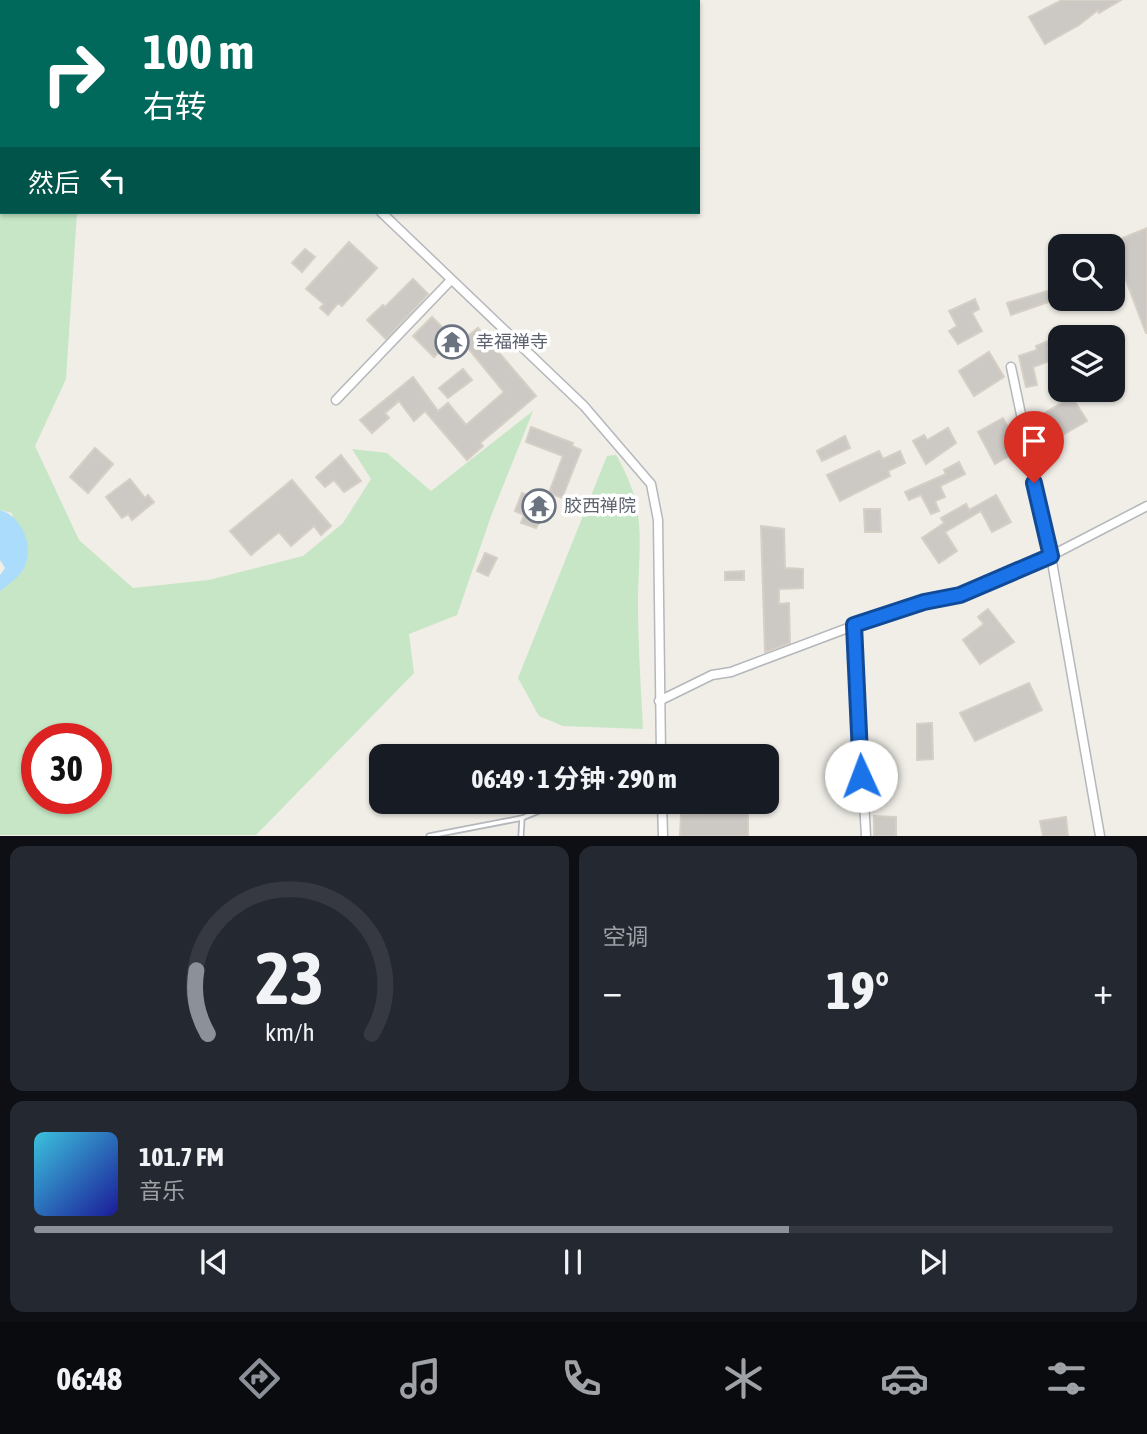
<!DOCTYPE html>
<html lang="zh">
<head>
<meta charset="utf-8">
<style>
	:root { --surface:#171b24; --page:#242831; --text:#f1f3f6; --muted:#9ea1a6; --line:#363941; --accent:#8c9099 }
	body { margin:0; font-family:"Asap Condensed","Noto Sans SC",sans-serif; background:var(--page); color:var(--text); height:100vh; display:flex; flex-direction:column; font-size:26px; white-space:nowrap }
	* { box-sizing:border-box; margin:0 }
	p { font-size:23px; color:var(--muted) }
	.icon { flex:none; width:38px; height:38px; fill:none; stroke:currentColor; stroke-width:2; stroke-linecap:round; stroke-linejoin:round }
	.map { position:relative; height:836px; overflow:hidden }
	.side { display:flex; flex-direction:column; gap:10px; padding:10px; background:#0d0f14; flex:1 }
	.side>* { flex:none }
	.hud { position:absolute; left:0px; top:0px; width:700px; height:214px; box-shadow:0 2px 5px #0004; background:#00695c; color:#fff; overflow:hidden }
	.tools { position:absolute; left:1048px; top:234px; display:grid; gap:14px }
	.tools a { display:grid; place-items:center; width:77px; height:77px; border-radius:14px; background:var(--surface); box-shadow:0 2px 5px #0004; font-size:35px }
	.speed { position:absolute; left:21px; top:723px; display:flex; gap:14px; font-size:35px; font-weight:700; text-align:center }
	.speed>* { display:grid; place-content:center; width:91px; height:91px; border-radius:50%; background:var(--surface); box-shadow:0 2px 5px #0004; line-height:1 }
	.speed .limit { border:10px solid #d22; background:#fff; color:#111 }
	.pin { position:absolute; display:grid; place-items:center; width:60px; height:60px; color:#fff; margin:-72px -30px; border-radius:50% 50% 50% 0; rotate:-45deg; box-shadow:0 0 7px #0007 }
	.pin .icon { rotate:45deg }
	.me { position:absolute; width:77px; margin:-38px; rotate:358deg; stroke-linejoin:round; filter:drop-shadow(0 0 5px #0008) }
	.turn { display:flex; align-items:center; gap:24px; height:147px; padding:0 28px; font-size:32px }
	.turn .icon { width:91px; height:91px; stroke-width:2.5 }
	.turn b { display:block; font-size:49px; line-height:60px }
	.then { display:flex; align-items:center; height:66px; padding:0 28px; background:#0003; gap:14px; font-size:26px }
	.big { font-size:52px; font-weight:700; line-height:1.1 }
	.side .tile { flex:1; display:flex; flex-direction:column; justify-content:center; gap:10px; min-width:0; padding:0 24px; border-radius:14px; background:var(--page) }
	.side .dial { align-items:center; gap:0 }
	.dial svg { height:182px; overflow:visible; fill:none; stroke:var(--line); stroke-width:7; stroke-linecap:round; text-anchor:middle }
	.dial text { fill:var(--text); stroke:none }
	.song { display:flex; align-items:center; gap:21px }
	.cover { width:84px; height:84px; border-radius:10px; background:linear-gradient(135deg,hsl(190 70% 55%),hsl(240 70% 35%)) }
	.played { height:7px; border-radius:4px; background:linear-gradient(90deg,var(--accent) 70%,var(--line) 70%) }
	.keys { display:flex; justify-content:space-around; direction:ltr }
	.heat { display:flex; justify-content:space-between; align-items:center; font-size:38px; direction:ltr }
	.side .tiles { flex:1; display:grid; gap:10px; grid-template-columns:1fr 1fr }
	.tile:last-child { grid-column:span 2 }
	.trip { position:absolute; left:369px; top:744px; width:410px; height:70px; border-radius:14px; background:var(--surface); box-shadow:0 2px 5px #0004; font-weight:700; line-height:70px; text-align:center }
	.tabs { display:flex; height:112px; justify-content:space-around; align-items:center; background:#090b0e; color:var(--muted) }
	.tabs .icon { width:49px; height:49px }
	.tabs .on { color:var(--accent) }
	.tabs b { font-size:32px; color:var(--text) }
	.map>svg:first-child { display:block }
	.green { fill:#c6e6c5; fill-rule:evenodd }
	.water { fill:#abdcfc }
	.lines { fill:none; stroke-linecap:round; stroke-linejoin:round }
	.canal { stroke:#abdcfc; stroke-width:10 }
	.building { fill:#ccc8c4; stroke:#d5cfc5; stroke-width:2 }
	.lane-casing { stroke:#b4b7bb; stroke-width:7 }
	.street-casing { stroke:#b4b7bb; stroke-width:11 }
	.path { stroke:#9ec7a8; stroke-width:2; stroke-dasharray:7 3.5; stroke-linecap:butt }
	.lane { stroke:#fff; stroke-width:3.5 }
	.street { stroke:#fff; stroke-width:8 }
	.route-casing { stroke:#114b97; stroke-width:18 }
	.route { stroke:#1a73e8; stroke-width:12 }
	.labels { text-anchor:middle; stroke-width:7; stroke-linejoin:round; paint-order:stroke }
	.worship-label { font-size:18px; fill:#5b616d; stroke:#fff; text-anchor:start }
</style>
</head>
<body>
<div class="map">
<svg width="1147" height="836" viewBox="0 0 1147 836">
	<rect width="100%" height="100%" fill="#f0eee7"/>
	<!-- green -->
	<g class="green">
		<path d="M0 0H71L2 2V212H77L66 379 35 446 79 540 133 588 209 580 303 556 343 523 371 479 352 449 387 453 431 491 533 411 491 516 457 615 409 634 414 673 256 835H0V591L23 571 12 513 0 510ZM37 738H96V798H37Z"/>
		<path d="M616 455C649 511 638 544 638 605 638 646 641 688 643 729L563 726 539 716 518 678 607 456Z"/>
	</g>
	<!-- water -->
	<path class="water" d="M0 510C22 516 35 547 24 568 20 577 7 585 0 591V575L5 568 0 560Z"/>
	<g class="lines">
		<!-- canal -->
		<g class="canal">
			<path d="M251 2 253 0"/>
			<path d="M555 2V0"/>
		</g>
	</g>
	<!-- building -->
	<g class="building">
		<path d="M1062 0H1121L1099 13 1098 10 1079 25 1045 44 1029 17Z"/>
		<path d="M1147 228V333H1146L1119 262 1113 265V242Z"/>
		<path d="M349 242 377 268 342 306 338 303 328 315 320 308 324 304 306 289Z"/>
		<path d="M305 249 315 257 302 272 292 263Z"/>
		<path d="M413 279 428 294 386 339 367 320 383 305 385 307Z"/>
		<path d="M1051 290 1054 300 1011 315 1007 303Z"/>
		<path d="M975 299 979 309 972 313 982 331 958 344 949 331 957 326 949 311Z"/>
		<path d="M432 317 453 338 434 357 413 336Z"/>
		<path d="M478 328 536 396 480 443 483 446 467 460 425 411 414 421 399 401 385 413 389 418 372 433 360 420 413 377 438 411 448 403 466 425 504 392 462 341Z"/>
		<path d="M1060 336V357L1033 367 1037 385 1026 387 1019 356 1037 350 1036 346Z"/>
		<path d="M989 352 1004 377 974 396 959 371Z"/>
		<path d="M463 369 472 380 448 398 439 388Z"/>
		<path d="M1072 397 1087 421 1052 441 1044 430 1032 437 1029 422Z"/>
		<path d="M1003 418 1020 450 995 464 978 432Z"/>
		<path d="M531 427 573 443 572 446 581 450 562 498 549 493 563 456 526 442Z"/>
		<path d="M948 428 956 443 926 464 913 441 924 435 927 440Z"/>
		<path d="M845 436 850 448 822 461 817 451Z"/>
		<path d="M95 448 113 464 88 493 70 477Z"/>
		<path d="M879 451 883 459 900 451 905 463 888 471 890 476 840 501 827 475Z"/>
		<path d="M341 455 361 481 344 492 334 480 325 487 316 477Z"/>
		<path d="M959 462 965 474 940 486 945 497 935 501 939 511 931 514 921 495 909 500 905 492 946 474 944 470Z"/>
		<path d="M130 479 145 498 148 495 154 502 132 520 128 514 122 518 106 497Z"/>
		<path d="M292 480 331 526 321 535 314 526 291 546 279 532 251 555 230 531Z"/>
		<path d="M522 493 549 504 536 528 521 523 524 515 515 511Z"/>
		<path d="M996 495 1011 522 992 532 981 511 945 532 957 551 939 563 922 538 944 523 941 518 966 504 969 510Z"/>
		<path d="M864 509H880L881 532H865Z"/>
		<path d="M761 526 784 529 785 568 803 569V588L779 589V604L789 603 790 643 765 652Z"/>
		<path d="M485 553 497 558 488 576 477 571Z"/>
		<path d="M744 571V580H725V572Z"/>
		<path d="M988 609 1014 642 980 664 963 640 984 624 978 617Z"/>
		<path d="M1029 683 1042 710 975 741 960 713Z"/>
		<path d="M932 723 933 759 917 760V724Z"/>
		<path d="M748 812V836H680L681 814Z"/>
		<path d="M874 816 896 817V836H874Z"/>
		<path d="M1066 817 1068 836H1043L1040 821Z"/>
	</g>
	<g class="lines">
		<defs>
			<g id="lane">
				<path d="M429 836 522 818 561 802"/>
				<path d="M521 836 522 818"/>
			</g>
			<g id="street">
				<path d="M195 0V2"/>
				<path d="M381 212 584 406 651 484 658 520 661 756"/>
				<path d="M1011 367 1051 556 1100 836"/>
				<path d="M336 400 451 280"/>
				<path d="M854 625 866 836"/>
				<path d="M659 701 712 675 731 672 885 614 960 595 1039 562 1147 506"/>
				<path d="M662 802 663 836"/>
			</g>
		</defs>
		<!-- lane casing -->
		<use href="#lane" class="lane-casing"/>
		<!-- street casing -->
		<use href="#street" class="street-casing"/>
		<!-- path -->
		<g class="path">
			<path d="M401 0 403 2"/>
			<path d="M508 2V0"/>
		</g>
		<!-- lane -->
		<use href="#lane" class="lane"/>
		<!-- street -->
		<use href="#street" class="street"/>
	</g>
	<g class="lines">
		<defs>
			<path id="route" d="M861 776 854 625 924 602 960 595 1051 556 1034 483"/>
		</defs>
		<!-- route casing -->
		<use href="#route" class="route-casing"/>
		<!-- route -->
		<use href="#route" class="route"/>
	</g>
	<!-- icons -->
	<defs>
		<symbol id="temple-ring" viewBox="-11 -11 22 22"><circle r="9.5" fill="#fff" stroke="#6b7280" stroke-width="1.5"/><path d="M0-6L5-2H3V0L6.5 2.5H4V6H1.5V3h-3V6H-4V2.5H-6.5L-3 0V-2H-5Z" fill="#6b7280"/></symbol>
	</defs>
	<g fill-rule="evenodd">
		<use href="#temple-ring" x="433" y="323" width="38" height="38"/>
		<use href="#temple-ring" x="520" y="487" width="38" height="38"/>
	</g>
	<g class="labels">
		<!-- worship labels -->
		<g class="worship-label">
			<text x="476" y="348">幸福禅寺</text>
			<text x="564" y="512">胶西禅院</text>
		</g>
	</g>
</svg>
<div class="tools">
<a><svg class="icon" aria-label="search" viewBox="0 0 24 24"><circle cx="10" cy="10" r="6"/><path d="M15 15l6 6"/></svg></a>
<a><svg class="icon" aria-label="layers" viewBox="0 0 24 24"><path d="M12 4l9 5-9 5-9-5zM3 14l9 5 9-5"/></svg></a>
</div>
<div class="speed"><div class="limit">30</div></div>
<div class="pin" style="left:1034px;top:483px;background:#d93025"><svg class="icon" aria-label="arrive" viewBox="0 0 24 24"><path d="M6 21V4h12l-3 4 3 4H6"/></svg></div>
<svg class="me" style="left:861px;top:776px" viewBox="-20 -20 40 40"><circle r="19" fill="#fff"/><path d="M0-13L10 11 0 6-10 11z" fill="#1a73e8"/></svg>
<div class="trip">06:49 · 1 分钟 · 290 m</div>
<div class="hud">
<div class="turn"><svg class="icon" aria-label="right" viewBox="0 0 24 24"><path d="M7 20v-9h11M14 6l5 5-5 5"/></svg><div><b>100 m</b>右转</div></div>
<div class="then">然后<svg class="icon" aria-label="left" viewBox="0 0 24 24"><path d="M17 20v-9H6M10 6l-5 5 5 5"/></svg></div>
</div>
</div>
<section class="side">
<div class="tiles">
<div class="tile dial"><svg viewBox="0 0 100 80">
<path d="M14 69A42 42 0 1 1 86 69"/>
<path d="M14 69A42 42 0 0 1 9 41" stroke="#8c9099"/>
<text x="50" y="56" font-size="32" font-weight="700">23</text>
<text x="50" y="72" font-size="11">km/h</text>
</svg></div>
<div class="tile"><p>空调</p>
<div class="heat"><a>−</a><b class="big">19°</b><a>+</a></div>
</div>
<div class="tile">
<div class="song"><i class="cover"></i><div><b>101.7 FM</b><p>音乐</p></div></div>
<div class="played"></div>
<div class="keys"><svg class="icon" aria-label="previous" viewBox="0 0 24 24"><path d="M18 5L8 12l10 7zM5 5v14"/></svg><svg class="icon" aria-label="pause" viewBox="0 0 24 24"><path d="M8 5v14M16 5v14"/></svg><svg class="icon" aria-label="next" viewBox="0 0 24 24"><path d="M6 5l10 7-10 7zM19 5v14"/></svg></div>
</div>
</div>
</section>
<nav class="tabs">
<b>06:48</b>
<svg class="icon on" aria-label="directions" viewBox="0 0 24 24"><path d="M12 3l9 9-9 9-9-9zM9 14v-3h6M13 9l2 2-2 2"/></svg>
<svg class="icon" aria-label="music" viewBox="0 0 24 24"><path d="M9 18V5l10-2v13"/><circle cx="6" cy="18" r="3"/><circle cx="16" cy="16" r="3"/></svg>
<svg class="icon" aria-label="phone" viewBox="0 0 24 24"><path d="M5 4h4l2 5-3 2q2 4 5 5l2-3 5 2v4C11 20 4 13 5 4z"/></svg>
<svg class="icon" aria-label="climate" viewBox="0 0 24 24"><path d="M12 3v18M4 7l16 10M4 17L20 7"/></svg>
<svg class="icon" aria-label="car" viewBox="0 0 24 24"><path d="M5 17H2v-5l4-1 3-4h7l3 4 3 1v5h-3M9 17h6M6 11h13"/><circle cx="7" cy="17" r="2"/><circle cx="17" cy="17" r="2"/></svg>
<svg class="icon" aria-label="filters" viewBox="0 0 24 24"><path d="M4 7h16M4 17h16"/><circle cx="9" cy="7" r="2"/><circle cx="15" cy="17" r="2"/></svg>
</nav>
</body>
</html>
